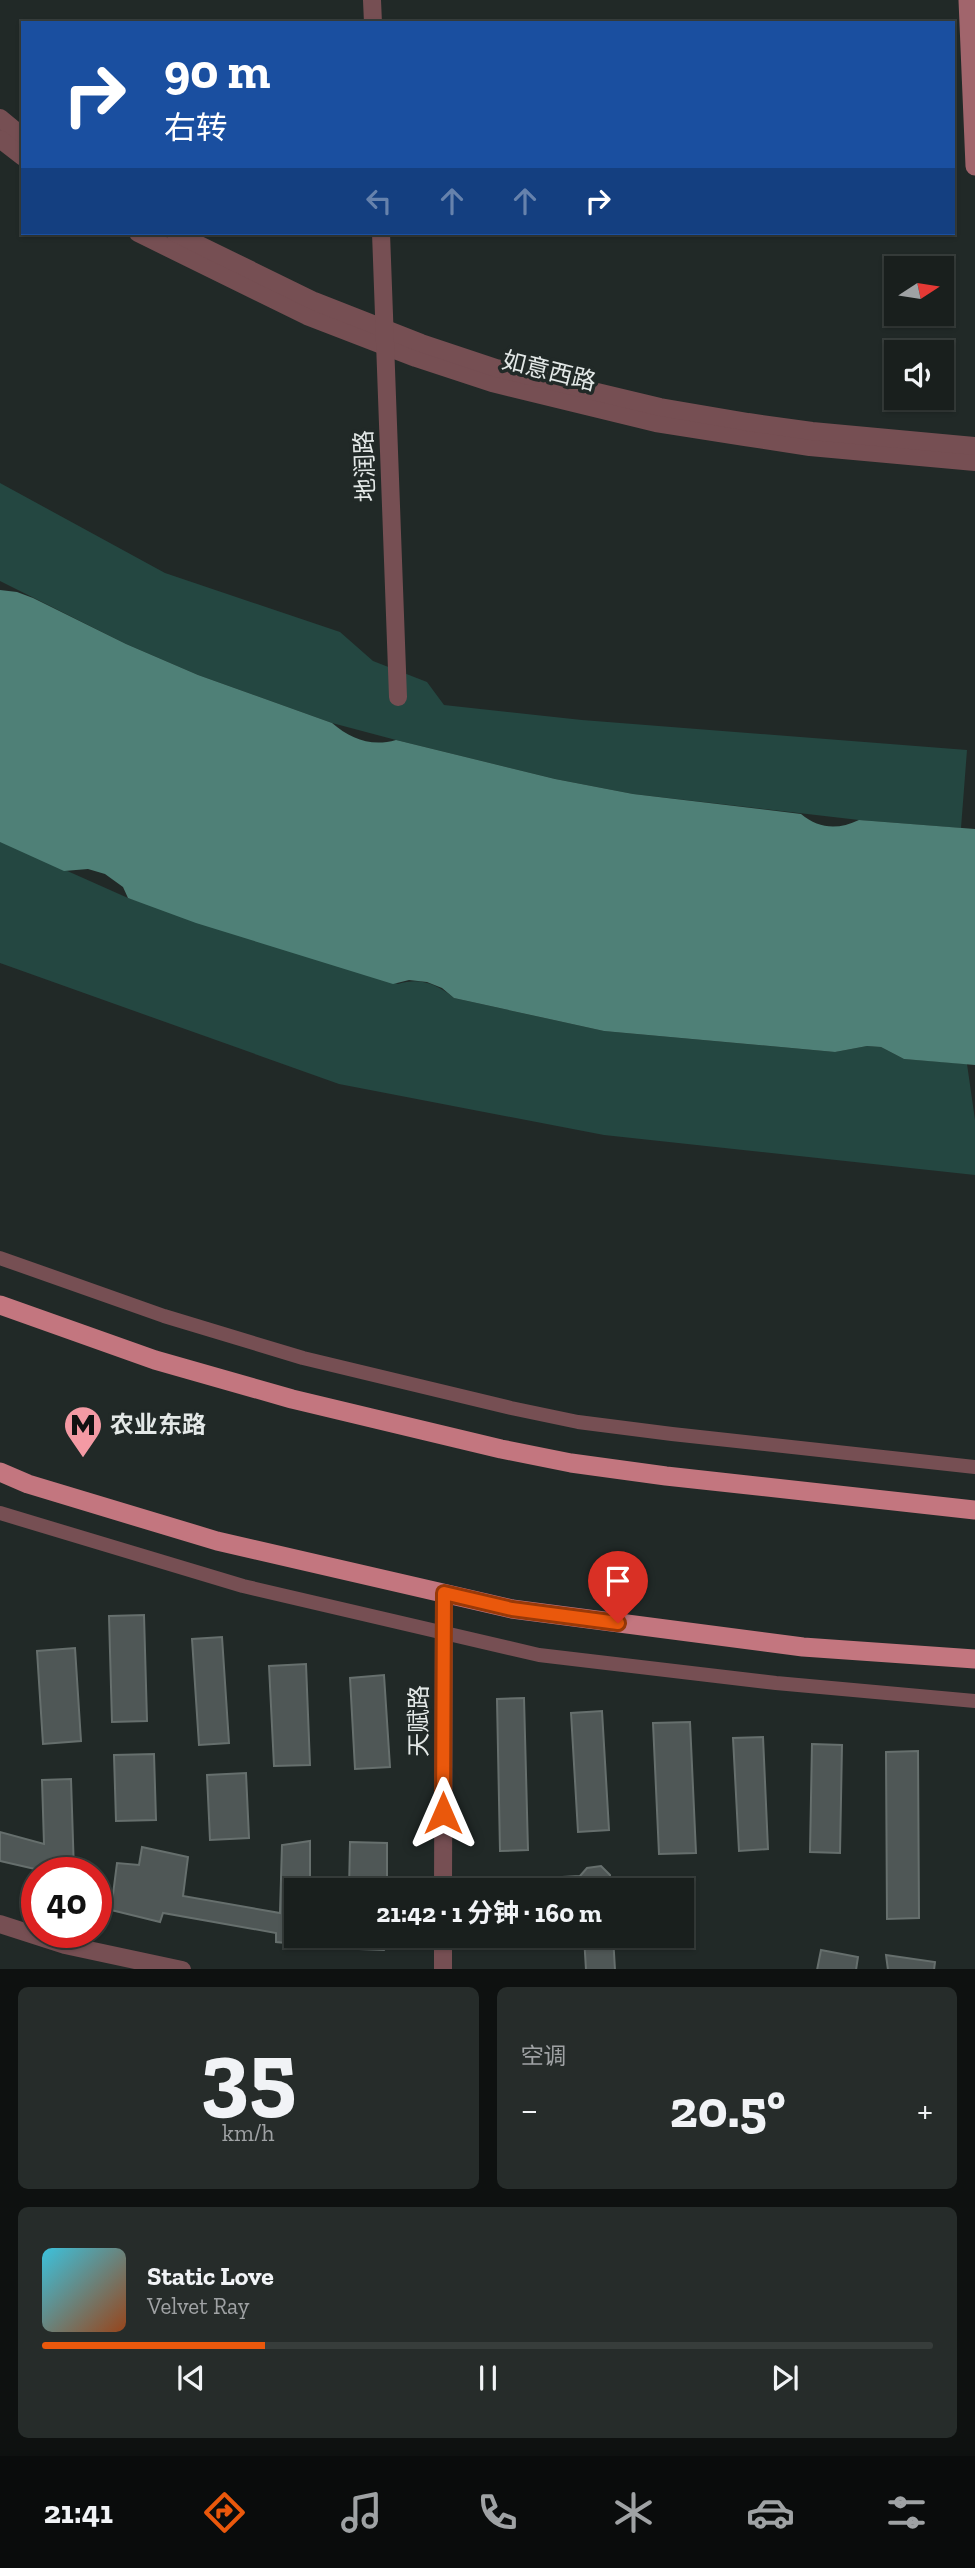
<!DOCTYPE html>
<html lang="zh">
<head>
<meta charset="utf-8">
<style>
	:root { --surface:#191f1d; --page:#262c2a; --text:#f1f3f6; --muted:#9fa2a4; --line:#373d3b; --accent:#ea580c }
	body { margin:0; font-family:"Zilla Slab","Noto Sans SC",serif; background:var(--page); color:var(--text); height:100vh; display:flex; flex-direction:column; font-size:26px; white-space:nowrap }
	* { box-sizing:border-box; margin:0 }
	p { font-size:23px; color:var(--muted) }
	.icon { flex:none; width:38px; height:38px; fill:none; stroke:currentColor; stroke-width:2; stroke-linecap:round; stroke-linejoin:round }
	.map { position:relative; height:1969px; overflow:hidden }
	.drawer { display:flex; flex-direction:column; gap:18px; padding:18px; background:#0e1110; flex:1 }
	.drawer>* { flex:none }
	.guide { position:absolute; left:21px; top:21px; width:934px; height:214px; border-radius:0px; box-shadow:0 2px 5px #0004,0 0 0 2px var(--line); background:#1a4fa0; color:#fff; overflow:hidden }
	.needle { width:46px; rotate:78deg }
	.buttons { position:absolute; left:884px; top:256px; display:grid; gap:14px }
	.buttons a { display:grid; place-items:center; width:70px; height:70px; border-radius:0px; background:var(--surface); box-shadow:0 2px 5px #0004,0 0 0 2px var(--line); font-size:35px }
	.speed { position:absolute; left:21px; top:1857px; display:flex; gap:14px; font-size:35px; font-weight:700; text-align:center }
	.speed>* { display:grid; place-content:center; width:91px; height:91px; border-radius:50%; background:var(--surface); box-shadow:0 2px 5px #0004,0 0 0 2px var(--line); line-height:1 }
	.speed .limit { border:10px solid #d22; background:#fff; color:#111 }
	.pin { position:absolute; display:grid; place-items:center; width:60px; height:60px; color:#fff; margin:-72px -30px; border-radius:50% 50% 50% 0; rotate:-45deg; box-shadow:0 0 7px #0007 }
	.pin .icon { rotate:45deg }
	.me { position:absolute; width:77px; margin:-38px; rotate:0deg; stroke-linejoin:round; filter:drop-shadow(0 0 5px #0008) }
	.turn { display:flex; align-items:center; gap:24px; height:147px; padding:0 28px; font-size:32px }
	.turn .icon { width:91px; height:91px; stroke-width:2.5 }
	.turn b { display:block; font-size:49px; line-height:60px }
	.lanes { display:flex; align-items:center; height:66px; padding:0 28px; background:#0003; justify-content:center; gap:35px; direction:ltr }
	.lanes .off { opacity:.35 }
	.big { font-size:52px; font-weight:700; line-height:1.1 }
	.drawer .tile { flex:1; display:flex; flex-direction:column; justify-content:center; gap:10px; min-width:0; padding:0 24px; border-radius:10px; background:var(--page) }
	.drawer .dial { align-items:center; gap:0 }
	.dial b { font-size:91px; line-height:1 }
	.song { display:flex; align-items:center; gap:21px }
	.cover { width:84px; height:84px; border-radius:10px; background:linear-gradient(135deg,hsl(190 70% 55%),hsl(20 70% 35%)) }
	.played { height:7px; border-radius:4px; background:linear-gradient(90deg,var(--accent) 25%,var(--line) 25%) }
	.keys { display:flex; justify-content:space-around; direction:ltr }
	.heat { display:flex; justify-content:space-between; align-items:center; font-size:38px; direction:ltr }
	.drawer .tiles { flex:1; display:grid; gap:18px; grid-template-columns:1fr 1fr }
	.tile:last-child { grid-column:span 2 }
	.trip { position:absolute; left:284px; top:1878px; width:410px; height:70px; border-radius:0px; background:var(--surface); box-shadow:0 2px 5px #0004,0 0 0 2px var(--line); font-weight:700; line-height:70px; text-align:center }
	.tabs { display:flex; height:112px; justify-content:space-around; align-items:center; background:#0a0c0c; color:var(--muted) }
	.tabs .icon { width:49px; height:49px }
	.tabs .active { color:var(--accent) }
	.tabs b { font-size:32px; color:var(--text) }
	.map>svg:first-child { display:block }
	.green { fill:#244741 }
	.water { fill:#4f8077 }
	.building { fill:#4f5756; stroke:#666f6d; stroke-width:2 }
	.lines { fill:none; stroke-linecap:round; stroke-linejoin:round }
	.minor { stroke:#764f53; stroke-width:14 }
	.tertiary { stroke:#764f53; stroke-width:18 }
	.secondary { stroke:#a1656c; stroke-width:19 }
	.primary { stroke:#c3767f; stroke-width:19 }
	.route-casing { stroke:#983908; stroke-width:18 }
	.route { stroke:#ea580c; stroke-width:12 }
	.labels { text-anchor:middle; stroke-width:7; stroke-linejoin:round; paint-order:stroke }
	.street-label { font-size:24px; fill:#e3e8e7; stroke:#212927 }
	.poi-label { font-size:24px; font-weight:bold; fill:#e3e8e7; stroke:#212927; text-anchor:start }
</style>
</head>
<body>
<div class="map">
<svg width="975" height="1970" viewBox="0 0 975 1970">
	<rect width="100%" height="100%" fill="#212927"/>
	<!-- green -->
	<g class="green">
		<path d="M0 483 165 573 340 632 373 661 427 682 444 705 582 720 967 750 961 828 859 820 633 794 555 779 396 740 332 723 198 675 126 644 0 581Z"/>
		<path d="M0 841 128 898 398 984C420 977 437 984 454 998L604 1031 835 1052 867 1046 881 1047 904 1059 967 1064 975 1120V1175L604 1135 339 1084 0 963Z"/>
	</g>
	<!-- water -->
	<path class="water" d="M0 590 17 592 33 598 126 644 198 675 332 723C351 739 371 747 396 740L555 779 633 794 801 814C819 829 838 830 859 820L975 829V1065L904 1059 881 1047 867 1046 835 1052 604 1031 454 998 442 988 427 982 409 980 393 984 196 923 128 898 123 887 105 874 88 869 64 871 0 842Z"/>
	<!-- building -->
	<g class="building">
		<path d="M144 1615 147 1721 112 1722 109 1616Z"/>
		<path d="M222 1637 229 1743 199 1745 192 1639Z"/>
		<path d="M75 1648 81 1741 43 1744 37 1651Z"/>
		<path d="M306 1664 310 1765 274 1766 269 1666Z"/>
		<path d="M384 1675 390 1767 355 1769 350 1678Z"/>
		<path d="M524 1698 528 1850 500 1851 497 1699Z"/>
		<path d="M602 1711 609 1830 578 1832 571 1713Z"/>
		<path d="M690 1722 696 1853 659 1854 653 1723Z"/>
		<path d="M763 1737 768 1849 739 1851 733 1738Z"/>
		<path d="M812 1744 842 1745 840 1853 810 1852Z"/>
		<path d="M918 1751 919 1918 887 1919 886 1752Z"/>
		<path d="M154 1754 156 1820 116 1821 114 1755Z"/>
		<path d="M246 1773 249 1838 210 1840 207 1775Z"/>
		<path d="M71 1779 74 1872H48L0 1861V1832L44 1844 42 1780Z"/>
		<path d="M310 1841V1890H296V1944L276 1942V1933L163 1913 160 1922 111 1910 117 1863 139 1865 142 1847 188 1857 183 1896 280 1913 282 1845Z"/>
		<path d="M350 1842 387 1843V1890H349Z"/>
		<path d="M601 1866 610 1875 611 1890H509L508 1880 580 1876 587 1868Z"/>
		<path d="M346 1936H394L384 1950 359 1949Z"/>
		<path d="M584 1936H613L615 1970H586Z"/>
		<path d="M821 1950 858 1957 856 1970H817Z"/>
		<path d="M886 1955 935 1962 934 1970H888Z"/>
	</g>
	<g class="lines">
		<!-- minor -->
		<g class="minor">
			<path d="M0 1258 164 1316 303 1358 511 1408 578 1422 672 1434 975 1467"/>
			<path d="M0 1513 243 1586 539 1655 776 1683 975 1701"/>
		</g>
		<!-- tertiary -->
		<g class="tertiary">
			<path d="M372 0 373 23"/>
			<path d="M0 118 23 137"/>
			<path d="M0 139 23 157"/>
			<path d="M138 233 307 316 416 358 492 383 656 423 745 437 810 447 975 462"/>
			<path d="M175 233 314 301 421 343 496 368 660 407 748 422 812 431 975 446"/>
			<path d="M381 233 398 697"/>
			<path d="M443 1890 444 1593"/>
			<path d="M0 1924 65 1945 182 1970"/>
			<path d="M443 1970V1936"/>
		</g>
		<!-- secondary -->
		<path class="secondary" d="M968 0 975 166"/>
		<!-- primary -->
		<g class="primary">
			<path d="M0 1305 155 1360 292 1399 501 1449 571 1463 666 1476 975 1510"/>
			<path d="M0 1472 28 1484 217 1541 512 1609 803 1647 975 1659"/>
		</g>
	</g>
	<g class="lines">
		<defs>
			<path id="route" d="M443 1813 444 1593 512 1609 618 1623"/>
		</defs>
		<!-- route casing -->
		<use href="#route" class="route-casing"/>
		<!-- route -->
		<use href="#route" class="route"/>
	</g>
	<!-- icons -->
	<defs>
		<symbol id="metro-pin" viewBox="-11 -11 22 30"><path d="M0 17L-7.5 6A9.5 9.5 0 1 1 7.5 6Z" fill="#f49aa4" stroke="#212927"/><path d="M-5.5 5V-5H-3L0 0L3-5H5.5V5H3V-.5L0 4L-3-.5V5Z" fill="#111"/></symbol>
	</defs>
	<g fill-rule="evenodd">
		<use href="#metro-pin" x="61" y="1403" width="44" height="60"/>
	</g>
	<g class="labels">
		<!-- street labels -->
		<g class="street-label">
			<text transform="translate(549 371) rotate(14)" y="8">如意西路</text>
			<text transform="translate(365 466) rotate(-92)" y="8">地润路</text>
			<text transform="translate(419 1721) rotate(-90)" y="8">天赋路</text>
		</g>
		<!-- poi labels -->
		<g class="poi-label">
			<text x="110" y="1433">农业东路</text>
		</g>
	</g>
</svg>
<div class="buttons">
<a><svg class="needle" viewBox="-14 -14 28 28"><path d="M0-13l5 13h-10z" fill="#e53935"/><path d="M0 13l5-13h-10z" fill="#9fa2a4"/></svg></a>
<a><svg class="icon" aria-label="sound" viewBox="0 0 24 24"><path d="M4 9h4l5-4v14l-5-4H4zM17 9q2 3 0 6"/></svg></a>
</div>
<div class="speed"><div class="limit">40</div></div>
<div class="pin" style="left:618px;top:1623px;background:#d93025"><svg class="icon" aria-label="arrive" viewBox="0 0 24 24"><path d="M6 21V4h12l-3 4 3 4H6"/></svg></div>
<svg class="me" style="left:443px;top:1813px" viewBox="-20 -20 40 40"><path d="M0-17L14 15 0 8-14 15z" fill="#ea580c" stroke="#fff" stroke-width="4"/></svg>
<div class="trip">21:42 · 1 分钟 · 160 m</div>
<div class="guide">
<div class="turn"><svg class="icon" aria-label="right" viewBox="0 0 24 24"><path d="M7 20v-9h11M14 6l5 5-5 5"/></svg><div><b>90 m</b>右转</div></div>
<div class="lanes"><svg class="icon off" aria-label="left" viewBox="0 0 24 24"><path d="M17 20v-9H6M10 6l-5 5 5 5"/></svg><svg class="icon off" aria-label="ahead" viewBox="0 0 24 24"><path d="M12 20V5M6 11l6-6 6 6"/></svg><svg class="icon off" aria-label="ahead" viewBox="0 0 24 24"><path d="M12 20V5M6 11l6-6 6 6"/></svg><svg class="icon" aria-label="right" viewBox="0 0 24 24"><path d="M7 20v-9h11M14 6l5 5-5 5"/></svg></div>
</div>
</div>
<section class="drawer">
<div class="tiles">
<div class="tile dial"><b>35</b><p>km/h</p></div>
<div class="tile"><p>空调</p>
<div class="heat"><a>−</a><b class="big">20.5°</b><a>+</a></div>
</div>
<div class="tile">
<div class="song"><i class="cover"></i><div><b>Static Love</b><p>Velvet Ray</p></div></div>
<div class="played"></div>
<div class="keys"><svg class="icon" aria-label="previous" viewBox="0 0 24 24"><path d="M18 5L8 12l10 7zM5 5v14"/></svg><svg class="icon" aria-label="pause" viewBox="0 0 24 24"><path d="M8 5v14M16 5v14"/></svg><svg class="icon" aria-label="next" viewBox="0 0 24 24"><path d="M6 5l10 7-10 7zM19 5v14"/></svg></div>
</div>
</div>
</section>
<nav class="tabs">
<b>21:41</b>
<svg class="icon active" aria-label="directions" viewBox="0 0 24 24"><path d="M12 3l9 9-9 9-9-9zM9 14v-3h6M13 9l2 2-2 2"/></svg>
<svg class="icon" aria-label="music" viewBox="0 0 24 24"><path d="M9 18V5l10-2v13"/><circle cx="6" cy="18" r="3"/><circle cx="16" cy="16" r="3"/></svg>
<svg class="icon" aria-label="phone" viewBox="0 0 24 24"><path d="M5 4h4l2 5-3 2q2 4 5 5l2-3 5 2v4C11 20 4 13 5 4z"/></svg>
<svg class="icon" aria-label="climate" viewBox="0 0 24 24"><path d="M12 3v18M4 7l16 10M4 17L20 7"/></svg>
<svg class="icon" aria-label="car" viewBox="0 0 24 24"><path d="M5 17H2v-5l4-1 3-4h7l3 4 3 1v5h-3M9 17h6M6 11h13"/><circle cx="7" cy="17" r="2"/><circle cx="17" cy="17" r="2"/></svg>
<svg class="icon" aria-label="filters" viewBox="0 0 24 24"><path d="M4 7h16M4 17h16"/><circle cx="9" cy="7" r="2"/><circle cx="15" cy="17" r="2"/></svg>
</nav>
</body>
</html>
